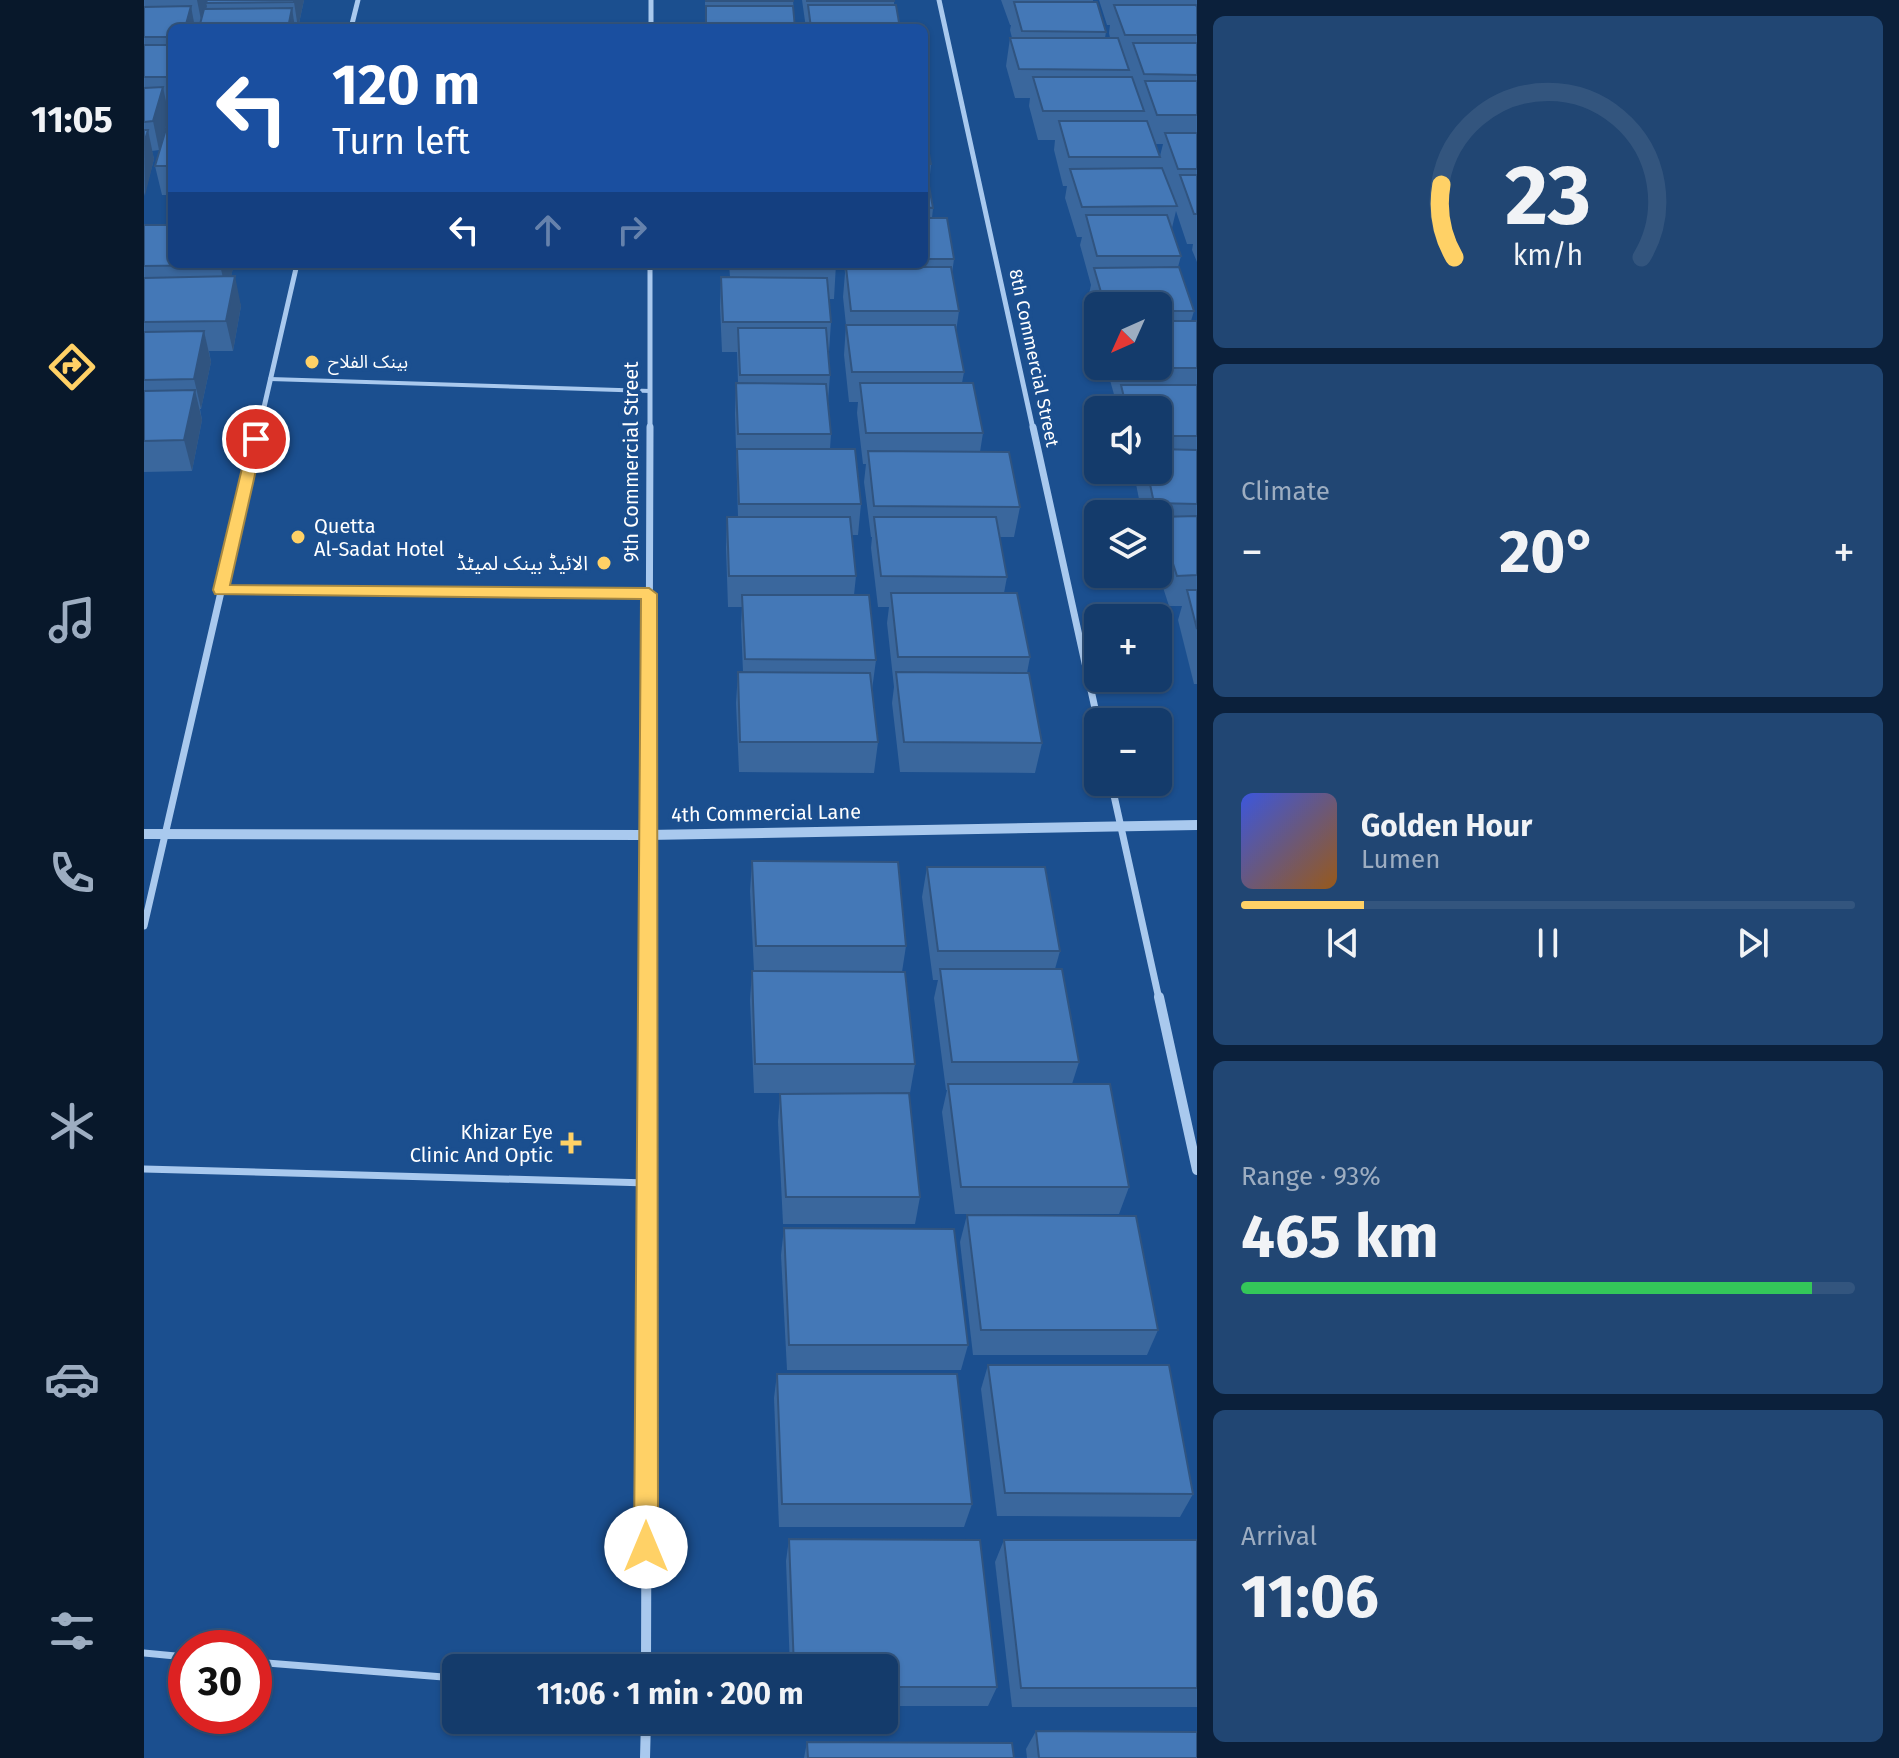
<!DOCTYPE html>
<html lang="en">
<head>
<meta charset="utf-8">
<style>
	:root { --surface:#143b6b; --page:#214673; --text:#f1f3f6; --muted:#9dadc1; --line:#33557e; --accent:#ffd166 }
	body { margin:0; font-family:"Fira Sans","Noto Sans Arabic",sans-serif; background:var(--page); color:var(--text); height:100vh; display:flex; flex-direction:column; font-size:30px; white-space:nowrap }
	* { box-sizing:border-box; margin:0 }
	p { font-size:26px; color:var(--muted) }
	.icon { flex:none; width:44px; height:44px; fill:none; stroke:currentColor; stroke-width:2; stroke-linecap:round; stroke-linejoin:round }
	.map { position:relative; flex:1; overflow:hidden }
	.side { display:flex; flex-direction:column; gap:16px; padding:16px; background:#0b203b; width:702px }
	.side>* { flex:none }
	.guide { position:absolute; left:24px; top:24px; width:760px; height:244px; border-radius:12px; box-shadow:0 2px 6px #0004,0 0 0 2px var(--line); background:#1a4fa0; color:#fff; overflow:hidden }
	.needle { width:52px; rotate:225deg }
	.tools { position:absolute; left:940px; top:292px; display:grid; gap:16px }
	.tools a { display:grid; place-items:center; width:88px; height:88px; border-radius:12px; background:var(--surface); box-shadow:0 2px 6px #0004,0 0 0 2px var(--line); font-size:40px }
	.speed { position:absolute; left:24px; top:1630px; display:flex; gap:16px; font-size:40px; font-weight:700; text-align:center }
	.speed>* { display:grid; place-content:center; width:104px; height:104px; border-radius:50%; background:var(--surface); box-shadow:0 2px 6px #0004,0 0 0 2px var(--line); line-height:1 }
	.speed .limit { border:12px solid #d22; background:#fff; color:#111 }
	.pin { position:absolute; display:grid; place-items:center; width:68px; height:68px; color:#fff; margin:-34px; border:4px solid #fff; border-radius:50%; box-shadow:0 2px 8px #0007 }
	.me { position:absolute; width:88px; margin:-44px; rotate:0deg; stroke-linejoin:round; filter:drop-shadow(0 0 6px #0008) }
	.turn { display:flex; align-items:center; gap:28px; height:168px; padding:0 32px; font-size:36px }
	.turn .icon { width:104px; height:104px; stroke-width:2.5 }
	.turn b { display:block; font-size:56px; line-height:68px }
	.lanes { display:flex; align-items:center; height:76px; padding:0 32px; background:#0003; justify-content:center; gap:40px; direction:ltr }
	.lanes .off { opacity:.35 }
	.big { font-size:60px; font-weight:700; line-height:1.1 }
	.side .widget { flex:1; display:flex; flex-direction:column; justify-content:center; gap:12px; min-width:0; padding:0 28px; border-radius:12px; background:var(--page) }
	.side .dial { align-items:center; gap:0 }
	.dial svg { height:208px; overflow:visible; fill:none; stroke:var(--line); stroke-width:7; stroke-linecap:round; text-anchor:middle }
	.dial text { fill:var(--text); stroke:none }
	.song { display:flex; align-items:center; gap:24px }
	.cover { width:96px; height:96px; border-radius:12px; background:linear-gradient(135deg,hsl(230 70% 55%),hsl(30 70% 35%)) }
	.played { height:8px; border-radius:4px; background:linear-gradient(90deg,var(--accent) 20%,var(--line) 20%) }
	.keys { display:flex; justify-content:space-around; direction:ltr }
	.heat { display:flex; justify-content:space-between; align-items:center; font-size:44px; direction:ltr }
	.charge { height:12px; border-radius:6px; background:linear-gradient(90deg,#34c759 93%,var(--line) 0) }
	.trip { position:absolute; left:298px; top:1654px; width:456px; height:80px; border-radius:12px; background:var(--surface); box-shadow:0 2px 6px #0004,0 0 0 2px var(--line); font-weight:700; line-height:80px; text-align:center }
	main { display:flex; flex:1; min-height:0 }
	.tabs { display:flex; flex-direction:column; width:144px; justify-content:space-around; align-items:center; background:#08182b; color:var(--muted) }
	.tabs .icon { width:56px; height:56px }
	.tabs .selected { color:var(--accent) }
	.tabs b { font-size:36px; color:var(--text) }
	.map>svg:first-child { display:block }
	.lines { fill:none; stroke-linecap:round; stroke-linejoin:round }
	.service-far2 { stroke:#a9c9ee; stroke-width:4 }
	.service-far1 { stroke:#a9c9ee; stroke-width:5 }
	.service { stroke:#a9c9ee; stroke-width:7 }
	.minor-far2 { stroke:#a9c9ee; stroke-width:5 }
	.minor-far1 { stroke:#a9c9ee; stroke-width:7 }
	.minor { stroke:#a9c9ee; stroke-width:10 }
	.tertiary { fill:#a9c9ee; fill-rule:evenodd }
	.wall { fill:#3a679d; fill-rule:evenodd }
	.shaded-wall { fill:#305480 }
	.building { fill:#4478b7; stroke:#305480; stroke-width:2 }
	.route { fill:#ffd166; stroke:#a68842; stroke-width:2 }
	.poi-dot { fill:#ffd166; stroke:#1b4f8f; stroke-width:3 }
	.labels { text-anchor:middle; stroke-width:8; stroke-linejoin:round; paint-order:stroke }
	.far-street-label { font-size:18px; fill:#fff; stroke:#1b4f8f }
	.far-poi-label { font-size:18px; fill:#fff; stroke:#1b4f8f; text-anchor:start }
	.street-label { font-size:20px; fill:#fff; stroke:#1b4f8f }
	.poi-label { font-size:20px; fill:#fff; stroke:#1b4f8f; text-anchor:end }
</style>
</head>
<body>
<main>
<nav class="tabs">
<b>11:05</b>
<svg class="icon selected" aria-label="directions" viewBox="0 0 24 24"><path d="M12 3l9 9-9 9-9-9zM9 14v-3h6M13 9l2 2-2 2"/></svg>
<svg class="icon" aria-label="music" viewBox="0 0 24 24"><path d="M9 18V5l10-2v13"/><circle cx="6" cy="18" r="3"/><circle cx="16" cy="16" r="3"/></svg>
<svg class="icon" aria-label="phone" viewBox="0 0 24 24"><path d="M5 4h4l2 5-3 2q2 4 5 5l2-3 5 2v4C11 20 4 13 5 4z"/></svg>
<svg class="icon" aria-label="climate" viewBox="0 0 24 24"><path d="M12 3v18M4 7l16 10M4 17L20 7"/></svg>
<svg class="icon" aria-label="car" viewBox="0 0 24 24"><path d="M5 17H2v-5l4-1 3-4h7l3 4 3 1v5h-3M9 17h6M6 11h13"/><circle cx="7" cy="17" r="2"/><circle cx="17" cy="17" r="2"/></svg>
<svg class="icon" aria-label="filters" viewBox="0 0 24 24"><path d="M4 7h16M4 17h16"/><circle cx="9" cy="7" r="2"/><circle cx="15" cy="17" r="2"/></svg>
</nav>
<div class="map">
<svg width="1053" height="1758" viewBox="0 0 1053 1758">
	<rect width="100%" height="100%" fill="#1b4f8f"/>
	<g class="lines">
		<!-- service-far2 -->
		<path class="service-far2" d="M126 379 506 391"/>
		<!-- service-far1 -->
		<path class="service-far1" d="M77 590 505 594"/>
		<!-- service -->
		<g class="service">
			<path d="M0 1169 504 1183"/>
			<path d="M0 1653 42 1657"/>
			<path d="M110 1662 312 1678"/>
		</g>
		<!-- minor-far2 -->
		<g class="minor-far2">
			<path d="M507 0V28"/>
			<path d="M795 0 889 429"/>
			<path d="M207 28 214 0"/>
			<path d="M115 429 153 264"/>
			<path d="M506 429V264"/>
		</g>
		<!-- minor-far1 -->
		<g class="minor-far1">
			<path d="M889 427 954 722"/>
			<path d="M967 782 1015 999"/>
			<path d="M0 926 115 427"/>
			<path d="M504 999 506 427"/>
		</g>
		<!-- minor -->
		<g class="minor">
			<path d="M1015 997 1053 1170"/>
			<path d="M502 1668 504 997"/>
			<path d="M501 1758 502 1720"/>
		</g>
		<!-- tertiary -->
		<path class="tertiary" d="M1053 820V830L504 840 0 839V829L504 830Z"/>
	</g>
	<!-- wall -->
	<g class="wall">
		<path d="M0 0H160L154 28H55L56 25 28 28V106H23L25 116 15 150 8 151 10 159 0 196Z"/>
		<path d="M561 0H649L651 28H561Z"/>
		<path d="M658 0H750V5L756 28H662Z"/>
		<path d="M857 0H949V2L962 32 961 38H966L965 33 966 25H963L955 0H1053V262L1048 250 1049 244H1043L1032 211 1028 228 1037 256 1034 267 1050 311 1047 321H1053V684H1050L1034 620 1038 606H1025L1014 572V514H998L991 479 993 470H1014V410H971L974 398H971L962 366H1014V306H954V333L944 298 947 285 936 245 938 237H933L921 198 923 186H919L910 150 911 140H894L885 106 886 98H871L862 66 866 38H868L866 30 867 25H866ZM1012 144H1019L1016 156Z"/>
		<path d="M28 111V195H18L11 166 27 129 25 122Z"/>
		<path d="M780 128 787 164 785 185 789 208 788 218 810 259 808 274 815 311 812 332 820 372 818 383 839 433 836 452 876 507 870 537H856L863 577 860 593 886 657 883 673 898 743 891 773 756 772 748 703 750 687 743 623 745 607H734L727 548 728 537H727L720 482 722 464H719L713 413 714 402H705L700 355 702 325 699 297 701 273 700 264H780Z"/>
		<path d="M0 225 90 264 87 276 97 306 89 351H65L67 362 57 409H56L58 420 48 471 0 472Z"/>
		<path d="M585 264H692L690 299H685L687 322 685 352H684L686 375 684 401 687 434 686 449 717 504 714 535H708L712 576 710 595 732 660 728 690 734 742 730 773 595 772 592 703 594 672H599L597 625 598 607H584L582 548 583 517H594L591 414 592 383H594L593 352H578L576 307 577 277H586Z"/>
		<path d="M608 861 762 946 758 972 771 1064 766 1093H610L606 1000 608 971H610L606 891Z"/>
		<path d="M783 867 916 951 911 969 935 1062 928 1084 985 1187 975 1214H811L798 1112 803 1090H802L790 998 794 980H789L778 897Z"/>
		<path d="M636 1094 776 1197 771 1224H639L634 1122Z"/>
		<path d="M823 1215 1014 1330 1003 1355H829L816 1242Z"/>
		<path d="M640 1228 824 1345 817 1370H643L637 1255Z"/>
		<path d="M844 1365 1049 1494 1036 1517 853 1516 837 1389Z"/>
		<path d="M633 1374 828 1504 820 1527H635L630 1398Z"/>
		<path d="M645 1539 853 1687 844 1706H740V1668H646L642 1561Z"/>
		<path d="M860 1540H1053V1707H868L851 1562Z"/>
		<path d="M892 1731 1053 1758H883L882 1749Z"/>
		<path d="M663 1742 870 1758H660Z"/>
	</g>
	<!-- shaded-wall -->
	<g class="shaded-wall">
		<path d="M53 0H65L62 3 63 6 58 25Z"/>
		<path d="M150 0H160L154 28 150 2Z"/>
		<path d="M47 6 51 28H41Z"/>
		<path d="M148 8 151 28H144Z"/>
		<path d="M28 64V93L25 77Z"/>
		<path d="M19 87 25 116 15 150 9 121Z"/>
		<path d="M4 130 10 159 1 196 0 143Z"/>
		<path d="M76 264H90L83 295 76 265Z"/>
		<path d="M91 276 97 306 89 351 82 321Z"/>
		<path d="M60 331 67 362 57 409 50 379Z"/>
		<path d="M51 390 58 420 48 471 40 440Z"/>
	</g>
	<!-- building -->
	<g class="building">
		<path d="M63 0H150V2L62 3Z"/>
		<rect x="562" y="0" width="87" height="1"/>
		<rect x="663" y="0" width="87" height="1"/>
		<path d="M870 2H953L962 32 878 31Z"/>
		<path d="M664 5H752L756 28H667Z"/>
		<path d="M970 5H1052L1053 7V35H981Z"/>
		<path d="M47 6 41 28H28V37H0V7Z"/>
		<path d="M562 6H649L651 28H562Z"/>
		<path d="M148 8 144 28H55L60 9Z"/>
		<path d="M866 38H974L985 70 875 69Z"/>
		<path d="M989 43H1053V75L1000 74Z"/>
		<path d="M0 45H28V64L25 77H0Z"/>
		<path d="M889 77H988L1000 111H899Z"/>
		<path d="M1001 81H1053V115H1013Z"/>
		<path d="M19 87 9 121 0 122V88Z"/>
		<path d="M915 121H1003L1016 157H925Z"/>
		<path d="M780 128 787 164H780Z"/>
		<path d="M22 129H28V166H11Z"/>
		<path d="M0 130H4L0 143Z"/>
		<path d="M1021 133H1053V169H1034Z"/>
		<path d="M1018 168 1033 206 938 207 926 169Z"/>
		<path d="M780 169H782L789 208 780 207Z"/>
		<path d="M1036 175H1053V214H1050Z"/>
		<path d="M942 215H1023L1037 256H953Z"/>
		<path d="M780 218H803L810 259H780Z"/>
		<path d="M0 225H28V264L76 265 0 266Z"/>
		<path d="M587 264H692L693 269H587Z"/>
		<path d="M702 267H807L815 311H707Z"/>
		<path d="M1035 267 1050 311H1014V306H961L950 268Z"/>
		<path d="M91 276 82 321 0 322V278Z"/>
		<path d="M577 277 683 278 687 322H579Z"/>
		<path d="M1014 321H1053V368H978L977 366H1014Z"/>
		<path d="M702 325H811L820 372H708Z"/>
		<path d="M594 328H682L686 375H596Z"/>
		<path d="M60 331 50 379 0 380V332Z"/>
		<path d="M592 383 682 384 687 434H594Z"/>
		<path d="M716 383H829L839 433H722Z"/>
		<path d="M977 385H1053V436H1014V410H983Z"/>
		<path d="M51 390 40 440 0 441V391Z"/>
		<path d="M593 449H711L717 504H595Z"/>
		<path d="M1014 449 1053 450V504L1010 503 1003 470H1014Z"/>
		<path d="M724 451 865 452 876 507 730 506Z"/>
		<path d="M1053 516V575L1033 576 1014 517Z"/>
		<path d="M583 517H706L712 576H585Z"/>
		<path d="M730 517H852L863 577 737 576Z"/>
		<path d="M1043 590H1053V629Z"/>
		<path d="M747 593H873L886 657H754Z"/>
		<path d="M598 595H725L732 660 601 659Z"/>
		<path d="M594 672 726 673 734 742H596Z"/>
		<path d="M752 672 885 673 898 743 760 742Z"/>
		<path d="M608 861 754 862 762 946H612Z"/>
		<path d="M783 867H901L916 951H794Z"/>
		<path d="M796 969H918L935 1062H808Z"/>
		<path d="M608 971 761 972 771 1064H611Z"/>
		<path d="M804 1084H966L985 1187H817Z"/>
		<path d="M765 1093 776 1197H642L636 1094Z"/>
		<path d="M823 1215 992 1216 1014 1330H837Z"/>
		<path d="M640 1228 810 1229 824 1345H645Z"/>
		<path d="M844 1365H1025L1049 1494 861 1493Z"/>
		<path d="M633 1374H813L828 1504H638Z"/>
		<path d="M645 1539 836 1540 853 1687H740V1668H650Z"/>
		<path d="M860 1540H1053V1688H877Z"/>
		<path d="M892 1731 1053 1732V1758H895Z"/>
		<path d="M663 1742 868 1743 870 1758H664Z"/>
	</g>
	<!-- route -->
	<path class="route" d="M112 435 119 439 86 585 505 588 513 594 514 1547 511 1555 502 1559 494 1555 490 1547 497 599 71 594 69 590 105 439Z"/>
	<!-- markers -->
	<g class="poi-dot">
		<circle cx="168" cy="362" r="8"/>
		<circle cx="154" cy="537" r="8"/>
		<circle cx="460" cy="563" r="8"/>
		<path d="M423 1131h8v8h8v8h-8v8h-8v-8h-8v-8h8z"/>
	</g>
	<g class="labels">
		<!-- far-street labels -->
		<g class="far-street-label">
			<text transform="translate(890 358) rotate(78)" y="6">8th Commercial Street</text>
		</g>
		<!-- far-poi labels -->
		<g class="far-poi-label">
			<text x="184" y="368">بینک الفلاح</text>
		</g>
		<!-- street labels -->
		<g class="street-label">
			<text transform="translate(487 462) rotate(-90)" y="7">9th Commercial Street</text>
			<text transform="translate(622 813) rotate(-1)" y="7">4th Commercial Lane</text>
		</g>
		<!-- poi labels -->
		<g class="poi-label">
			<text x="170" y="533" text-anchor="start">Quetta<tspan x="170" dy="23">Al-Sadat Hotel</tspan></text>
			<text x="444" y="570">الائیڈ بینک لمیٹڈ</text>
			<text x="409" y="1139">Khizar Eye<tspan x="409" dy="23">Clinic And Optic</tspan></text>
		</g>
	</g>
</svg>
<div class="tools">
<a><svg class="needle" viewBox="-14 -14 28 28"><path d="M0-13l5 13h-10z" fill="#e53935"/><path d="M0 13l5-13h-10z" fill="#9dadc1"/></svg></a>
<a><svg class="icon" aria-label="sound" viewBox="0 0 24 24"><path d="M4 9h4l5-4v14l-5-4H4zM17 9q2 3 0 6"/></svg></a>
<a><svg class="icon" aria-label="layers" viewBox="0 0 24 24"><path d="M12 4l9 5-9 5-9-5zM3 14l9 5 9-5"/></svg></a>
<a>+</a>
<a>−</a>
</div>
<div class="speed"><div class="limit">30</div></div>
<div class="pin" style="left:112px;top:439px;background:#d93025"><svg class="icon" aria-label="arrive" viewBox="0 0 24 24"><path d="M6 21V4h12l-3 4 3 4H6"/></svg></div>
<svg class="me" style="left:502px;top:1547px" viewBox="-20 -20 40 40"><circle r="19" fill="#fff"/><path d="M0-13L10 11 0 6-10 11z" fill="#ffd166"/></svg>
<div class="trip">11:06 · 1 min · 200 m</div>
<div class="guide">
<div class="turn"><svg class="icon" aria-label="left" viewBox="0 0 24 24"><path d="M17 20v-9H6M10 6l-5 5 5 5"/></svg><div><b>120 m</b>Turn left</div></div>
<div class="lanes"><svg class="icon" aria-label="left" viewBox="0 0 24 24"><path d="M17 20v-9H6M10 6l-5 5 5 5"/></svg><svg class="icon off" aria-label="ahead" viewBox="0 0 24 24"><path d="M12 20V5M6 11l6-6 6 6"/></svg><svg class="icon off" aria-label="right" viewBox="0 0 24 24"><path d="M7 20v-9h11M14 6l5 5-5 5"/></svg></div>
</div>
</div>
<section class="side">
<div class="widget dial"><svg viewBox="0 0 100 80">
<path d="M14 69A42 42 0 1 1 86 69"/>
<path d="M14 69A42 42 0 0 1 9 41" stroke="#ffd166"/>
<text x="50" y="56" font-size="32" font-weight="700">23</text>
<text x="50" y="72" font-size="11">km/h</text>
</svg></div>
<div class="widget"><p>Climate</p>
<div class="heat"><a>−</a><b class="big">20°</b><a>+</a></div>
</div>
<div class="widget">
<div class="song"><i class="cover"></i><div><b>Golden Hour</b><p>Lumen</p></div></div>
<div class="played"></div>
<div class="keys"><svg class="icon" aria-label="previous" viewBox="0 0 24 24"><path d="M18 5L8 12l10 7zM5 5v14"/></svg><svg class="icon" aria-label="pause" viewBox="0 0 24 24"><path d="M8 5v14M16 5v14"/></svg><svg class="icon" aria-label="next" viewBox="0 0 24 24"><path d="M6 5l10 7-10 7zM19 5v14"/></svg></div>
</div>
<div class="widget"><p>Range · 93%</p><b class="big">465 km</b><div class="charge"></div></div>
<div class="widget"><p>Arrival</p><b class="big">11:06</b></div>
</section>
</main>
</body>
</html>
